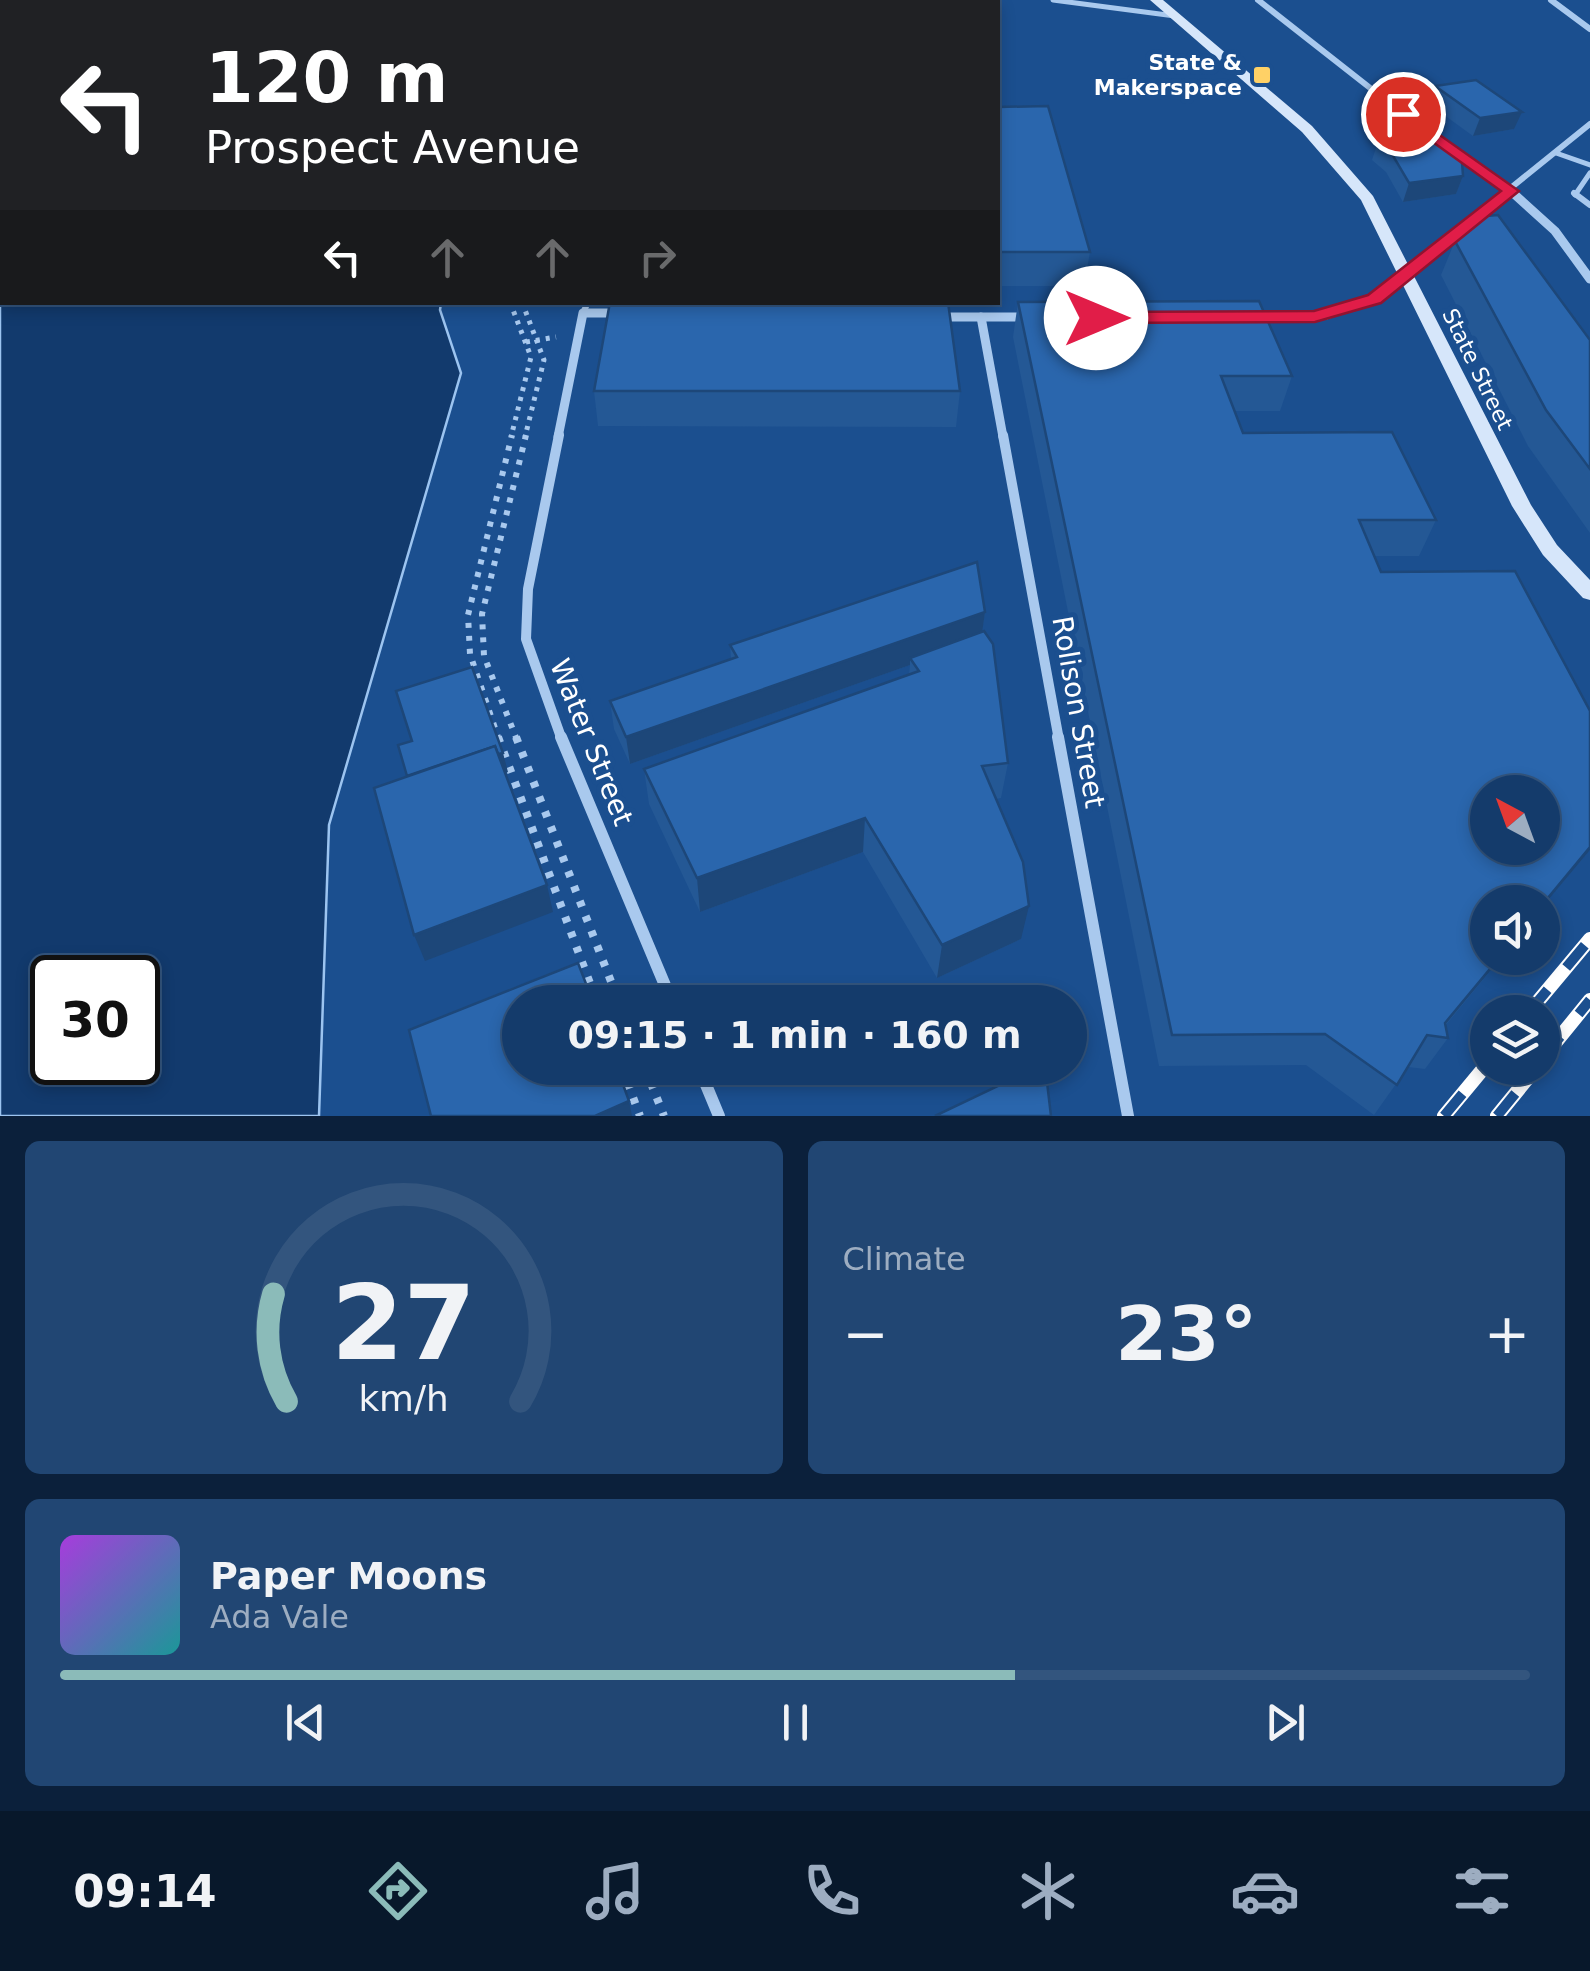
<!DOCTYPE html>
<html lang="en">
<head>
<meta charset="utf-8">
<style>
	:root { --surface:#143b6b; --page:#214673; --text:#f1f3f6; --muted:#9dadc1; --line:#33557e; --accent:#8bbbb9 }
	body { margin:0; font-family:"DejaVu Sans",sans-serif; background:var(--page); color:var(--text); height:100vh; display:flex; flex-direction:column; font-size:38px; white-space:nowrap }
	* { box-sizing:border-box; margin:0 }
	p { font-size:32px; color:var(--muted) }
	.icon { flex:none; width:55px; height:55px; fill:none; stroke:currentColor; stroke-width:2; stroke-linecap:round; stroke-linejoin:round }
	.map { position:relative; height:1116px; overflow:hidden }
	.panel { display:flex; flex-direction:column; gap:25px; padding:25px; background:#0b203b; flex:1 }
	.panel>* { flex:none }
	.guide { position:absolute; left:0px; top:0px; width:1000px; height:305px; box-shadow:0 5px 15px #0003,0 0 0 2px var(--line); background:#202124; color:#fff; overflow:hidden }
	.needle { width:65px; rotate:319deg }
	.buttons { position:absolute; left:1470px; top:775px; display:grid; gap:20px }
	.buttons a { display:grid; place-items:center; width:90px; height:90px; border-radius:50%; background:var(--surface); box-shadow:0 5px 15px #0003,0 0 0 2px var(--line); font-size:50px }
	.speed { position:absolute; left:30px; top:955px; display:flex; gap:20px; font-size:50px; font-weight:700; text-align:center }
	.speed>* { display:grid; place-content:center; width:130px; height:130px; border-radius:50%; background:var(--surface); box-shadow:0 5px 15px #0003,0 0 0 2px var(--line); line-height:1 }
	.speed .limit { border:5px solid #111; border-radius:15px; background:#fff; color:#111 }
	.pin { position:absolute; display:grid; place-items:center; width:85px; height:85px; color:#fff; margin:-42px; border:5px solid #fff; border-radius:50%; box-shadow:0 2px 10px #0007 }
	.me { position:absolute; width:110px; margin:-55px; rotate:90deg; stroke-linejoin:round; filter:drop-shadow(0 0 8px #0008) }
	.turn { display:flex; align-items:center; gap:35px; height:210px; padding:0 40px; font-size:45px }
	.turn .icon { width:130px; height:130px; stroke-width:2.5 }
	.turn b { display:block; font-size:70px; line-height:85px }
	.lanes { display:flex; align-items:center; height:95px; padding:0 40px; background:#0003; justify-content:center; gap:50px; direction:ltr }
	.lanes .off { opacity:.35 }
	.big { font-size:75px; font-weight:700; line-height:1.1 }
	.panel .card { flex:1; display:flex; flex-direction:column; justify-content:center; gap:15px; min-width:0; padding:0 35px; border-radius:15px; background:var(--page) }
	.panel .dial { align-items:center; gap:0 }
	.dial svg { height:260px; overflow:visible; fill:none; stroke:var(--line); stroke-width:7; stroke-linecap:round; text-anchor:middle }
	.dial text { fill:var(--text); stroke:none }
	.song { display:flex; align-items:center; gap:30px }
	.cover { width:120px; height:120px; border-radius:15px; background:linear-gradient(135deg,hsl(280 70% 55%),hsl(180 70% 35%)) }
	.played { height:10px; border-radius:5px; background:linear-gradient(90deg,var(--accent) 65%,var(--line) 65%) }
	.keys { display:flex; justify-content:space-around; direction:ltr }
	.heat { display:flex; justify-content:space-between; align-items:center; font-size:55px; direction:ltr }
	.panel .tiles { flex:1; display:grid; gap:25px; grid-template-columns:1fr 1fr }
	.card:last-child { grid-column:span 2 }
	.trip { position:absolute; left:502px; top:985px; width:585px; height:100px; border-radius:50px; background:var(--surface); box-shadow:0 5px 15px #0003,0 0 0 2px var(--line); font-weight:700; line-height:100px; text-align:center }
	.tab-bar { display:flex; height:160px; justify-content:space-around; align-items:center; background:#08182b; color:var(--muted) }
	.tab-bar .icon { width:70px; height:70px }
	.tab-bar .on { color:var(--accent) }
	.tab-bar b { font-size:45px; color:var(--text) }
	.map>svg:first-child { display:block }
	.water { fill:#123a6d; stroke:#9cc4f0; stroke-width:2.5; fill-rule:evenodd }
	.lines { fill:none; stroke-linecap:round; stroke-linejoin:round }
	.path-far3 { stroke:#a9c9ee; stroke-width:4; stroke-dasharray:4 5; stroke-linecap:butt }
	.path-far2 { stroke:#a9c9ee; stroke-width:5; stroke-dasharray:4 6; stroke-linecap:butt }
	.path-far1 { stroke:#a9c9ee; stroke-width:6; stroke-dasharray:5 8; stroke-linecap:butt }
	.path { stroke:#a9c9ee; stroke-width:8; stroke-dasharray:6 10; stroke-linecap:butt }
	.lane-far1 { stroke:#a9c9ee; stroke-width:5 }
	.lane { stroke:#a9c9ee; stroke-width:6 }
	.street-far3 { stroke:#a9c9ee; stroke-width:6 }
	.street-far2 { stroke:#a9c9ee; stroke-width:9 }
	.street-far1 { stroke:#a9c9ee; stroke-width:10 }
	.street { stroke:#a9c9ee; stroke-width:12 }
	.secondary { fill:#d6e6fa; fill-rule:evenodd }
	.rail-casing { stroke:#fff; stroke-width:14 }
	.rail { stroke:#1b4f8f; stroke-width:10; stroke-dasharray:29; stroke-linecap:butt }
	.wall { fill:#245895 }
	.shaded-wall { fill:#1d4779 }
	.building { fill:#2a66ad; stroke:#1d4779; stroke-width:2.5; fill-rule:evenodd }
	.route { fill:#e11d48; stroke:#92132f; stroke-width:2.5 }
	.poi-dot { fill:#ffd166; stroke:#1b4f8f; stroke-width:4 }
	.labels { text-anchor:middle; stroke-width:10; stroke-linejoin:round; paint-order:stroke }
	.far-poi-label { font-size:22px; font-weight:bold; fill:#fff; stroke:#1b4f8f; text-anchor:end }
	.far-street-label { font-size:22px; fill:#fff; stroke:#1b4f8f }
	.street-label { font-size:28px; fill:#fff; stroke:#1b4f8f }
</style>
</head>
<body>
<div class="map">
<svg width="1590" height="1116" viewBox="0 0 1590 1116">
	<rect width="100%" height="100%" fill="#1b4f8f"/>
	<!-- water -->
	<path class="water" d="M0 0H517L2 2V302L441 303 440 310 461 373 329 825 319 1116H0ZM52 978H138V1062H52Z"/>
	<g class="lines">
		<!-- path-far3 -->
		<path class="path-far3" d="M641 2 645 0"/>
		<!-- path-far2 -->
		<g class="path-far2">
			<path d="M510 302 531 357 511 437"/>
			<path d="M522 302 544 360 525 437"/>
			<path d="M526 342 556 337"/>
		</g>
		<!-- path-far1 -->
		<g class="path-far1">
			<path d="M499 740 470 654 468 615 512 435"/>
			<path d="M517 740 484 656 482 614 526 435"/>
		</g>
		<!-- path -->
		<g class="path">
			<path d="M498 737 597 1002"/>
			<path d="M516 737 619 1002"/>
			<path d="M622 1068 640 1116"/>
			<path d="M645 1068 664 1116"/>
		</g>
		<!-- lane-far1 -->
		<g class="lane-far1">
			<path d="M1053 0 1175 16"/>
			<path d="M1556 153 1590 165"/>
			<path d="M1575 195 1590 173"/>
		</g>
		<!-- lane -->
		<g class="lane">
			<path d="M1574 193 1590 205"/>
			<path d="M583 313 588 302"/>
		</g>
		<!-- street-far3 -->
		<g class="street-far3">
			<path d="M1258 0 1402 113 1516 195"/>
			<path d="M1551 0 1590 29"/>
			<path d="M1502 195 1590 124"/>
		</g>
		<!-- street-far2 -->
		<g class="street-far2">
			<path d="M1513 193 1555 231 1590 279"/>
			<path d="M941 317H1029"/>
			<path d="M981 317 1003 437"/>
			<path d="M1256 318 1326 315 1374 299 1505 193"/>
			<path d="M558 437 583 313H619"/>
		</g>
		<!-- street-far1 -->
		<g class="street-far1">
			<path d="M559 435 528 589 526 639 562 740"/>
			<path d="M1003 435 1059 740"/>
		</g>
		<!-- street -->
		<g class="street">
			<path d="M561 737 672 1002"/>
			<path d="M1058 737 1128 1116"/>
			<path d="M699 1068 719 1116"/>
		</g>
		<!-- secondary -->
		<path class="secondary" d="M1150 0H1163L1312 126 1373 196 1531 505 1557 545 1590 580V600L1583 598 1543 555 1512 506 1361 200 1302 132Z"/>
		<defs>
			<g id="rail">
				<path d="M1529 1012 1590 939"/>
				<path d="M1542 1059 1590 1000"/>
				<path d="M1444 1116 1488 1063"/>
				<path d="M1497 1116 1536 1068"/>
			</g>
		</defs>
		<!-- rail casing -->
		<use href="#rail" class="rail-casing"/>
		<!-- rail -->
		<use href="#rail" class="rail"/>
	</g>
	<!-- wall -->
	<g class="wall">
		<path d="M1435 86 1514 129 1473 136 1429 104Z"/>
		<path d="M998 107 1090 252 1084 286H998Z"/>
		<path d="M1378 142 1463 176 1456 194 1403 202 1386 172 1372 160Z"/>
		<path d="M1455 241 1590 340V533L1528 446 1441 275Z"/>
		<path d="M1018 302 1292 376 1280 411H1235L1243 433 1436 520 1419 556H1374L1381 572 1590 711V850L1542 907V902L1488 958H1501L1445 1026 1448 1038 1425 1069 1408 1067 1374 1115 1306 1065 1159 1066 1013 337Z"/>
		<path d="M594 391H960L956 427 598 426Z"/>
		<path d="M985 612 982 631 1008 763 1001 798 996 799 1021 939 937 978 863 852 700 912 649 804 644 769 909 675 910 665 630 764 614 729 610 701 731 659 730 645Z"/>
	</g>
	<!-- shaded-wall -->
	<g class="shaded-wall">
		<path d="M1522 112 1514 129 1473 136 1480 118Z"/>
		<path d="M1463 176 1456 194 1403 202 1409 183Z"/>
		<path d="M985 612 981 640 910 658V665L630 764 626 737Z"/>
		<path d="M503 753 508 772 416 804 410 785Z"/>
		<path d="M865 818 863 852 700 912 697 878Z"/>
		<path d="M1590 847V850L1542 907V905Z"/>
		<path d="M547 885 553 912 425 961 414 935Z"/>
		<path d="M1029 906 1021 939 937 978 942 945Z"/>
		<path d="M1499 958H1501L1435 1036Z"/>
		<path d="M629 1101 632 1116H595Z"/>
	</g>
	<!-- building -->
	<g class="building">
		<path d="M1476 80 1522 112 1480 118 1435 86Z"/>
		<path d="M1048 106 1090 252H998V107Z"/>
		<path d="M1428 135 1462 162 1463 176 1409 183 1392 154 1378 142Z"/>
		<path d="M1498 215 1590 340V469L1546 410 1455 241 1486 216Z"/>
		<path d="M1259 301 1292 376H1221L1243 433 1392 432 1436 520H1359L1381 572 1515 571 1590 711V847L1542 905V902H1488V958H1499L1445 1023 1448 1038 1427 1035 1397 1085 1325 1034 1172 1035 1018 302ZM1488 792H1542V848H1488Z"/>
		<path d="M610 302H948L960 391H594Z"/>
		<path d="M977 562 985 612 626 737 610 701 737 657 730 645Z"/>
		<path d="M984 631 993 644 1008 763 982 766 1023 862 1029 906 942 945 865 818 697 878 644 769 919 671 910 658Z"/>
		<path d="M472 667 503 753 498 754 495 746 407 776 398 745 412 741 396 691Z"/>
		<path d="M495 746 547 885 414 935 374 788Z"/>
		<path d="M578 963 593 1002H520V1068H617L629 1101 595 1116H431L409 1030Z"/>
		<path d="M1029 1071 1047 1082 1051 1116H935Z"/>
	</g>
	<!-- route -->
	<path class="route" d="M1403 109 1519 191 1381 303 1315 322 1096 323 1087 318 1096 312 1314 311 1368 295 1501 191 1398 117 1395 114Z"/>
	<!-- markers -->
	<rect class="poi-dot" x="1252" y="65" width="20" height="20" rx="5"/>
	<g class="labels">
		<!-- far-poi labels -->
		<g class="far-poi-label">
			<text x="1242" y="70">State &amp;<tspan x="1242" dy="25">Makerspace</tspan></text>
		</g>
		<!-- far-street labels -->
		<g class="far-street-label">
			<text transform="translate(1478 369) rotate(64)" y="8">State Street</text>
		</g>
		<!-- street labels -->
		<g class="street-label">
			<text transform="translate(1079 712) rotate(80)" y="10">Rolison Street</text>
			<text transform="translate(592 742) rotate(68)" y="10">Water Street</text>
		</g>
	</g>
</svg>
<div class="buttons">
<a><svg class="needle" viewBox="-14 -14 28 28"><path d="M0-13l5 13h-10z" fill="#e53935"/><path d="M0 13l5-13h-10z" fill="#9dadc1"/></svg></a>
<a><svg class="icon" aria-label="sound" viewBox="0 0 24 24"><path d="M4 9h4l5-4v14l-5-4H4zM17 9q2 3 0 6"/></svg></a>
<a><svg class="icon" aria-label="layers" viewBox="0 0 24 24"><path d="M12 4l9 5-9 5-9-5zM3 14l9 5 9-5"/></svg></a>
</div>
<div class="speed"><div class="limit">30</div></div>
<div class="pin" style="left:1403px;top:114px;background:#d93025"><svg class="icon" aria-label="arrive" viewBox="0 0 24 24"><path d="M6 21V4h12l-3 4 3 4H6"/></svg></div>
<svg class="me" style="left:1096px;top:318px" viewBox="-20 -20 40 40"><circle r="19" fill="#fff"/><path d="M0-13L10 11 0 6-10 11z" fill="#e11d48"/></svg>
<div class="trip">09:15 · 1 min · 160 m</div>
<div class="guide">
<div class="turn"><svg class="icon" aria-label="left" viewBox="0 0 24 24"><path d="M17 20v-9H6M10 6l-5 5 5 5"/></svg><div><b>120 m</b>Prospect Avenue</div></div>
<div class="lanes"><svg class="icon" aria-label="left" viewBox="0 0 24 24"><path d="M17 20v-9H6M10 6l-5 5 5 5"/></svg><svg class="icon off" aria-label="ahead" viewBox="0 0 24 24"><path d="M12 20V5M6 11l6-6 6 6"/></svg><svg class="icon off" aria-label="ahead" viewBox="0 0 24 24"><path d="M12 20V5M6 11l6-6 6 6"/></svg><svg class="icon off" aria-label="right" viewBox="0 0 24 24"><path d="M7 20v-9h11M14 6l5 5-5 5"/></svg></div>
</div>
</div>
<section class="panel">
<div class="tiles">
<div class="card dial"><svg viewBox="0 0 100 80">
<path d="M14 69A42 42 0 1 1 86 69"/>
<path d="M14 69A42 42 0 0 1 10 36" stroke="#8bbbb9"/>
<text x="50" y="56" font-size="32" font-weight="700">27</text>
<text x="50" y="72" font-size="11">km/h</text>
</svg></div>
<div class="card"><p>Climate</p>
<div class="heat"><a>−</a><b class="big">23°</b><a>+</a></div>
</div>
<div class="card">
<div class="song"><i class="cover"></i><div><b>Paper Moons</b><p>Ada Vale</p></div></div>
<div class="played"></div>
<div class="keys"><svg class="icon" aria-label="previous" viewBox="0 0 24 24"><path d="M18 5L8 12l10 7zM5 5v14"/></svg><svg class="icon" aria-label="pause" viewBox="0 0 24 24"><path d="M8 5v14M16 5v14"/></svg><svg class="icon" aria-label="next" viewBox="0 0 24 24"><path d="M6 5l10 7-10 7zM19 5v14"/></svg></div>
</div>
</div>
</section>
<nav class="tab-bar">
<b>09:14</b>
<svg class="icon on" aria-label="directions" viewBox="0 0 24 24"><path d="M12 3l9 9-9 9-9-9zM9 14v-3h6M13 9l2 2-2 2"/></svg>
<svg class="icon" aria-label="music" viewBox="0 0 24 24"><path d="M9 18V5l10-2v13"/><circle cx="6" cy="18" r="3"/><circle cx="16" cy="16" r="3"/></svg>
<svg class="icon" aria-label="phone" viewBox="0 0 24 24"><path d="M5 4h4l2 5-3 2q2 4 5 5l2-3 5 2v4C11 20 4 13 5 4z"/></svg>
<svg class="icon" aria-label="climate" viewBox="0 0 24 24"><path d="M12 3v18M4 7l16 10M4 17L20 7"/></svg>
<svg class="icon" aria-label="car" viewBox="0 0 24 24"><path d="M5 17H2v-5l4-1 3-4h7l3 4 3 1v5h-3M9 17h6M6 11h13"/><circle cx="7" cy="17" r="2"/><circle cx="17" cy="17" r="2"/></svg>
<svg class="icon" aria-label="filters" viewBox="0 0 24 24"><path d="M4 7h16M4 17h16"/><circle cx="9" cy="7" r="2"/><circle cx="15" cy="17" r="2"/></svg>
</nav>
</body>
</html>
